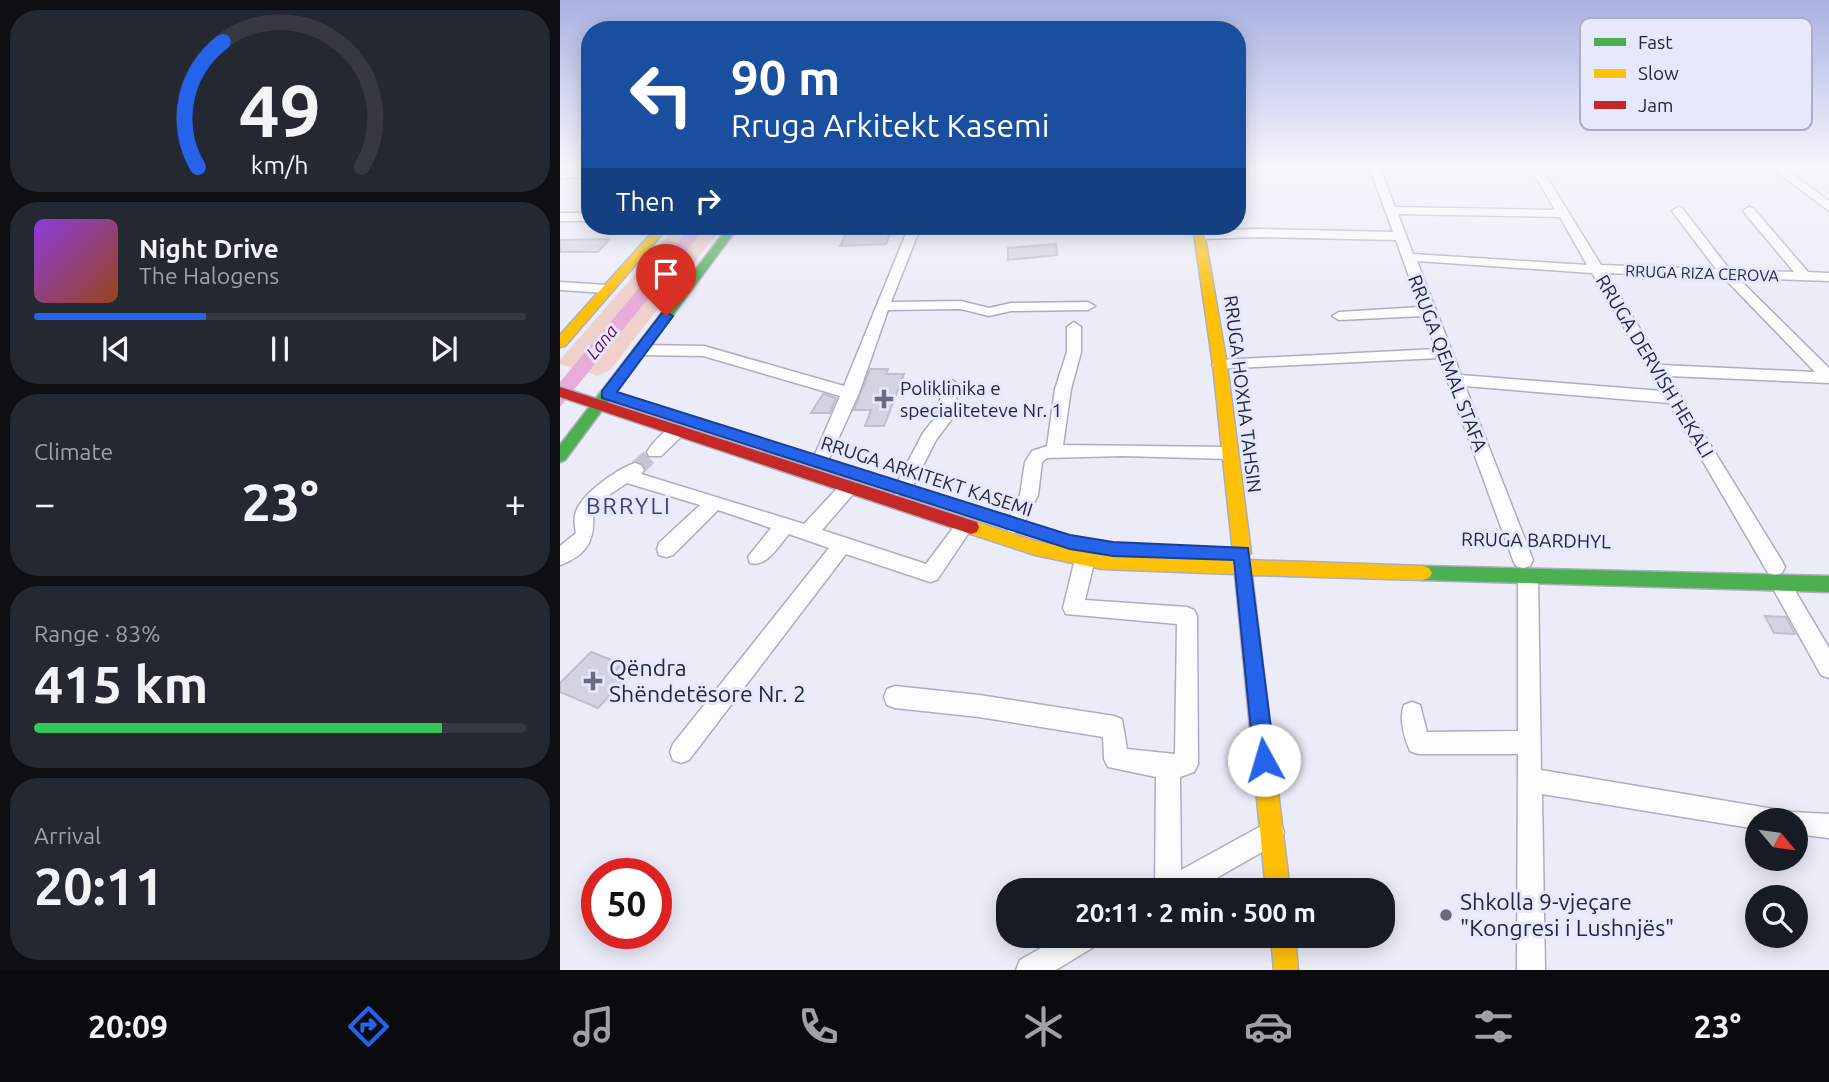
<!DOCTYPE html>
<html lang="en">
<head>
<meta charset="utf-8">
<style>
	:root { --surface:#171b24; --page:#242831; --text:#f1f3f6; --muted:#9ea1a6; --line:#363941; --accent:#2563eb }
	body { margin:0; font-family:Ubuntu,sans-serif; background:var(--page); color:var(--text); height:100vh; display:flex; flex-direction:column; font-size:26px; white-space:nowrap }
	* { box-sizing:border-box; margin:0 }
	p { font-size:23px; color:var(--muted) }
	.icon { flex:none; width:38px; height:38px; fill:none; stroke:currentColor; stroke-width:2; stroke-linecap:round; stroke-linejoin:round }
	.map { position:relative; flex:1; overflow:hidden }
	.panel { display:flex; flex-direction:column; gap:10px; padding:10px; background:#0d0f14; width:560px }
	.panel>* { flex:none }
	.top-card { position:absolute; left:21px; top:21px; width:665px; height:214px; border-radius:28px; box-shadow:0 4px 18px #0003; background:#1a4fa0; color:#fff; overflow:hidden }
	.needle { width:46px; rotate:119deg }
	.fabs { position:absolute; left:1185px; top:808px; display:grid; gap:14px }
	.fabs a { display:grid; place-items:center; width:63px; height:63px; border-radius:50%; background:var(--surface); box-shadow:0 4px 18px #0003; font-size:35px }
	.speed { position:absolute; left:21px; top:858px; display:flex; gap:14px; font-size:35px; font-weight:700; text-align:center }
	.speed>* { display:grid; place-content:center; width:91px; height:91px; border-radius:50%; background:var(--surface); box-shadow:0 4px 18px #0003; line-height:1 }
	.speed .limit { border:10px solid #d22; background:#fff; color:#111 }
	.pin { position:absolute; display:grid; place-items:center; width:60px; height:60px; color:#fff; margin:-72px -30px; border-radius:50% 50% 50% 0; rotate:-45deg; box-shadow:0 0 7px #0007 }
	.pin .icon { rotate:45deg }
	.me { position:absolute; width:77px; margin:-38px; rotate:354deg; stroke-linejoin:round; filter:drop-shadow(0 0 5px #0008) }
	.turn { display:flex; align-items:center; gap:24px; height:147px; padding:0 35px; font-size:32px }
	.turn .icon { width:91px; height:91px; stroke-width:2.5 }
	.turn b { display:block; font-size:49px; line-height:60px }
	.then { display:flex; align-items:center; height:66px; padding:0 35px; background:#0003; gap:14px; font-size:26px }
	.big { font-size:52px; font-weight:700; line-height:1.1 }
	.panel .widget { flex:1; display:flex; flex-direction:column; justify-content:center; gap:10px; min-width:0; padding:0 24px; border-radius:28px; background:var(--page) }
	.panel .dial { align-items:center; gap:0 }
	.dial svg { height:182px; overflow:visible; fill:none; stroke:var(--line); stroke-width:7; stroke-linecap:round; text-anchor:middle }
	.dial text { fill:var(--text); stroke:none }
	.song { display:flex; align-items:center; gap:21px }
	.cover { width:84px; height:84px; border-radius:10px; background:linear-gradient(135deg,hsl(270 70% 55%),hsl(20 70% 35%)) }
	.played { height:7px; border-radius:4px; background:linear-gradient(90deg,var(--accent) 35%,var(--line) 35%) }
	.keys { display:flex; justify-content:space-around; direction:ltr }
	.heat { display:flex; justify-content:space-between; align-items:center; font-size:38px; direction:ltr }
	.charge { height:10px; border-radius:5px; background:linear-gradient(90deg,#34c759 83%,var(--line) 0) }
	.trip { position:absolute; left:436px; top:878px; width:399px; height:70px; border-radius:28px; background:var(--surface); box-shadow:0 4px 18px #0003; font-weight:700; line-height:70px; text-align:center }
	.dock { display:flex; height:112px; justify-content:space-around; align-items:center; background:#090b0e; color:var(--muted) }
	.dock .icon { width:49px; height:49px }
	.dock .active { color:var(--accent) }
	.dock b { font-size:32px; color:var(--text) }
	main { display:flex; flex:1; min-height:0 }
	.map>svg:first-child { display:block }
	.green { fill:#f0d0ca }
	.water { fill:#e8acd8 }
	.building { fill:#d3d4e1; stroke:#bdbfce; stroke-width:2 }
	.lines { fill:none; stroke-linecap:round; stroke-linejoin:round }
	.street-tunnel { stroke:#c3c5d2; stroke-width:16; stroke-dasharray:16 8; stroke-linecap:butt }
	.street-casing { stroke:#acaebd; stroke-width:3 }
	.fast-casing { stroke:#acaebd; stroke-width:3 }
	.slow-casing { stroke:#acaebd; stroke-width:3 }
	.jam-casing { stroke:#acaebd; stroke-width:3 }
	.street { fill:#fcfcfe; fill-rule:evenodd }
	.fast { fill:#4caf50; fill-rule:evenodd }
	.slow { fill:#ffc107; fill-rule:evenodd }
	.jam { fill:#c62828; fill-rule:evenodd }
	.route { fill:#2563eb; stroke:#184099; stroke-width:2 }
	.poi-dot { fill:#6a6c7d; stroke:#e5e8fe; stroke-width:2.5 }
	.labels { text-anchor:middle; stroke-width:6; stroke-linejoin:round; paint-order:stroke }
	.far-street-label { font-size:16px; fill:#25273b; stroke:#e5e8fe }
	.far-water-label { font-size:18px; font-style:italic; fill:#73095d; stroke:#e5e8fe }
	.street-label { font-size:19px; fill:#25273b; stroke:#e5e8fe }
	.poi-label { font-size:19px; fill:#25273b; stroke:#e5e8fe; text-anchor:start }
	.quarter-label { font-size:23px; letter-spacing:2px; fill:#3e416d; stroke:#e5e8fe }
	.near-poi-label { font-size:23px; fill:#25273b; stroke:#e5e8fe; text-anchor:start }
	.key { fill:#e5e8fe; stroke:#abaec4; stroke-width:2 }
	.key-label { font-size:19px; fill:#25273b }
</style>
</head>
<body>
<main>
<section class="panel">
<div class="widget dial"><svg viewBox="0 0 100 80">
<path d="M14 69A42 42 0 1 1 86 69"/>
<path d="M14 69A42 42 0 0 1 25 14" stroke="#2563eb"/>
<text x="50" y="56" font-size="32" font-weight="700">49</text>
<text x="50" y="72" font-size="11">km/h</text>
</svg></div>
<div class="widget">
<div class="song"><i class="cover"></i><div><b>Night Drive</b><p>The Halogens</p></div></div>
<div class="played"></div>
<div class="keys"><svg class="icon" aria-label="previous" viewBox="0 0 24 24"><path d="M18 5L8 12l10 7zM5 5v14"/></svg><svg class="icon" aria-label="pause" viewBox="0 0 24 24"><path d="M8 5v14M16 5v14"/></svg><svg class="icon" aria-label="next" viewBox="0 0 24 24"><path d="M6 5l10 7-10 7zM19 5v14"/></svg></div>
</div>
<div class="widget"><p>Climate</p>
<div class="heat"><a>−</a><b class="big">23°</b><a>+</a></div>
</div>
<div class="widget"><p>Range · 83%</p><b class="big">415 km</b><div class="charge"></div></div>
<div class="widget"><p>Arrival</p><b class="big">20:11</b></div>
</section>
<div class="map">
<svg width="1269" height="970" viewBox="0 0 1269 970">
	<rect width="100%" height="100%" fill="#ebecf8"/>
	<!-- green -->
	<g class="green">
		<path d="M117 226H131L12 368 0 364V360Z"/>
		<path d="M147 226H163L50 370 37 376 27 372Z"/>
	</g>
	<!-- water -->
	<path class="water" d="M131 226H147L0 407V382Z"/>
	<!-- building -->
	<g class="building">
		<path d="M311 226H334L326 244 280 246 287 232 308 231Z"/>
		<path d="M49 239 38 252H0V240Z"/>
		<path d="M496 244 497 255 448 260V248Z"/>
		<path d="M310 369H328L326 374H344L324 426H305L311 410H294Z"/>
		<path d="M263 394 276 398 270 413H251Z"/>
		<path d="M1205 616 1226 617 1235 634 1214 633Z"/>
		<path d="M31 652 62 664 53 674 65 679 38 708 0 692V683Z"/>
	</g>
	<g class="lines">
		<!-- street-tunnel -->
		<path class="street-tunnel" d="M77 468 95 452"/>
		<defs>
			<g id="street">
				<path d="M809 166H819L835 207 995 210 970 166H980L1041 265 1156 269 1112 211 1118 207 1122 208 1170 270 1234 272 1183 211 1189 207 1193 208 1248 272 1269 273V281L1178 278 1269 368V383L1108 376 1222 561 1225 567 1222 573 1215 575 1208 573 1109 403 905 386 973 560 970 566 963 568 956 566 953 560 879 358 655 369 652 365 655 361 660 360 876 349 864 316 779 320 772 316 779 312 860 307 836 240 698 237 640 239 634 235 640 231 698 229 833 232ZM838 214 1000 217 1027 265 853 254ZM857 261 1032 273 1102 391 901 375ZM1046 273 1163 277 1255 372 1102 365Z"/>
				<path d="M1090 166H1102L1104 169 1099 172Z"/>
				<path d="M1209 166H1221L1269 201V211Z"/>
				<path d="M30 171V177L0 178V172Z"/>
				<rect x="0" y="213" width="30" height="8"/>
				<path d="M349 226H361L331 302 401 301 429 308 451 303 528 302 535 306 528 310 451 311 429 316 401 309 328 310 299 393 271 455 263 467H251L248 462 256 452 280 396 143 356 81 355 74 350 81 345 144 346 284 386Z"/>
				<path d="M0 282 47 285 54 289 47 293 0 290Z"/>
				<path d="M514 322 521 327V352L511 389 503 445 670 447 678 453 670 459 562 456 487 458 482 462 478 495 460 531 454 533 448 531 445 526 460 495 465 462 472 451 487 446 495 389 507 352V327Z"/>
				<path d="M392 380 400 385 391 420 376 440 348 495H336L333 490 363 433 375 418 384 385Z"/>
				<path d="M117 425 125 431 123 435 101 456H89L87 452C93 442 106 428 117 425Z"/>
				<path d="M75 463 81 465 84 470 81 474 244 524 283 482H295L298 487 295 492 262 530 366 564 399 520 405 518 411 520 414 525 377 580 370 582 286 554 129 760 121 763 113 760 110 752 113 744 269 548 229 534C219 545 207 568 190 563L188 557 211 528 158 510 113 555 106 557 99 555 97 549 99 543 140 505 67 483 49 495 33 516C35 542 25 556 0 565V546L16 533C15 528 14 520 15 515 19 495 57 469 75 463Z"/>
				<path d="M525 551 532 553 535 559 525 600 627 607 634 610 637 616 638 764 634 772 620 777 621 870 712 820 721 823 724 832 721 841 634 891H595L596 777 548 767 544 759 543 737 419 717 335 708 327 705 324 697 327 689 335 686 419 695 554 716 562 719 567 749 615 754 617 624 506 614 503 608 515 559 518 553Z"/>
				<path d="M968 569 975 571 978 577 981 770 1232 812 1269 814V838L1236 834V821H1197V829L982 794 985 970H957L958 754H858L850 751C844 738 839 718 844 705L852 702 860 705 867 732 958 731V577L961 571Z"/>
				<path d="M1220 575 1227 577 1269 648V678L1261 675 1210 583 1213 577Z"/>
				<path d="M502 936H541L537 945 496 970H456L460 960Z"/>
			</g>
			<g id="fast">
				<path d="M169 226H179L5 460 0 462V445Z"/>
				<path d="M863 566 1269 576V592L863 580 857 578 854 573 857 568Z"/>
			</g>
			<g id="slow">
				<path d="M98 226H109L5 346 0 347V335Z"/>
				<path d="M633 226H643L667 365 691 553 684 560 863 566 869 568 872 573 869 578 863 580 692 575 730 891H706L675 574 542 569 475 555 405 532 403 527 405 522 411 520 475 541 542 555 680 559 673 553 653 365Z"/>
				<path d="M711 936H735L738 970H714Z"/>
			</g>
			<path id="jam" d="M0 387 411 520 417 522 419 527 417 532 411 534 0 397Z"/>
		</defs>
		<!-- street casing -->
		<use href="#street" class="street-casing"/>
		<!-- fast casing -->
		<use href="#fast" class="fast-casing"/>
		<!-- slow casing -->
		<use href="#slow" class="slow-casing"/>
		<!-- jam casing -->
		<use href="#jam" class="jam-casing"/>
		<!-- street -->
		<use href="#street" class="street"/>
		<!-- fast -->
		<use href="#fast" class="fast"/>
		<!-- slow -->
		<use href="#slow" class="slow"/>
		<!-- jam -->
		<use href="#jam" class="jam"/>
	</g>
	<!-- sky -->
	<linearGradient id="sky" x2="0" y2="1"><stop stop-color="#a8b1e2"/><stop offset="0.55" stop-color="#f6f6fc"/><stop offset="1" stop-color="#f6f6fc" stop-opacity="0"/></linearGradient>
	<rect width="1269" height="302" fill="url(#sky)"/>
	<!-- route -->
	<path class="route" d="M106 312 113 316 57 392 510 535 553 542 688 548 715 760 712 767 704 770 697 767 694 760 674 560 553 556 510 549 42 398V391L102 313Z"/>
	<!-- markers -->
	<g class="poi-dot">
		<path d="M320.5 388.5h7v7h7v7h-7v7h-7v-7h-7v-7h7z"/>
		<path d="M29.5 670.5h7v7h7v7h-7v7h-7v-7h-7v-7h7z"/>
		<circle cx="886" cy="915" r="7"/>
	</g>
	<g class="labels">
		<!-- far-street labels -->
		<g class="far-street-label">
			<text transform="translate(1142 273) rotate(2)" y="6">RRUGA RIZA CEROVA</text>
		</g>
		<!-- far-water labels -->
		<g class="far-water-label">
			<text transform="translate(42 342) rotate(-51)" y="6">Lana</text>
		</g>
		<!-- street labels -->
		<g class="street-label">
			<text transform="translate(888 363) rotate(69)" y="7">RRUGA QEMAL STAFA</text>
			<text transform="translate(1095 366) rotate(59)" y="7">RRUGA DERVISH HEKALI</text>
			<text transform="translate(683 394) rotate(83)" y="7">RRUGA HOXHA TAHSIN</text>
			<text transform="translate(367 476) rotate(18)" y="7">RRUGA ARKITEKT KASEMI</text>
			<text transform="translate(976 540) rotate(1)" y="7">RRUGA BARDHYL</text>
		</g>
		<!-- poi labels -->
		<g class="poi-label">
			<text x="340" y="395">Poliklinika e<tspan x="340" dy="22">specialiteteve Nr. 1</tspan></text>
		</g>
		<!-- quarter labels -->
		<g class="quarter-label">
			<text x="69" y="514">BRRYLI</text>
		</g>
		<!-- near-poi labels -->
		<g class="near-poi-label">
			<text x="49" y="676">Qëndra<tspan x="49" dy="26">Shëndetësore Nr. 2</tspan></text>
			<text x="900" y="910">Shkolla 9-vjeçare<tspan x="900" dy="26">"Kongresi i Lushnjës"</tspan></text>
		</g>
	</g>
	<!-- legend -->
	<rect x="1020" y="18" width="232" height="112" rx="10" class="key"/>
	<rect x="1034" y="38" width="32" height="8" fill="#4caf50"/>
	<rect x="1034" y="69" width="32" height="9" fill="#ffc107"/>
	<rect x="1034" y="101" width="32" height="8" fill="#c62828"/>
	<g class="key-label">
		<text x="1078" y="49">Fast</text>
		<text x="1078" y="80">Slow</text>
		<text x="1078" y="112">Jam</text>
	</g>
</svg>
<div class="fabs">
<a><svg class="needle" viewBox="-14 -14 28 28"><path d="M0-13l5 13h-10z" fill="#e53935"/><path d="M0 13l5-13h-10z" fill="#9ea1a6"/></svg></a>
<a><svg class="icon" aria-label="search" viewBox="0 0 24 24"><circle cx="10" cy="10" r="6"/><path d="M15 15l6 6"/></svg></a>
</div>
<div class="speed"><div class="limit">50</div></div>
<div class="pin" style="left:106px;top:316px;background:#d93025"><svg class="icon" aria-label="arrive" viewBox="0 0 24 24"><path d="M6 21V4h12l-3 4 3 4H6"/></svg></div>
<svg class="me" style="left:704px;top:760px" viewBox="-20 -20 40 40"><circle r="19" fill="#fff"/><path d="M0-13L10 11 0 6-10 11z" fill="#2563eb"/></svg>
<div class="trip">20:11 · 2 min · 500 m</div>
<div class="top-card">
<div class="turn"><svg class="icon" aria-label="left" viewBox="0 0 24 24"><path d="M17 20v-9H6M10 6l-5 5 5 5"/></svg><div><b>90 m</b>Rruga Arkitekt Kasemi</div></div>
<div class="then">Then<svg class="icon" aria-label="right" viewBox="0 0 24 24"><path d="M7 20v-9h11M14 6l5 5-5 5"/></svg></div>
</div>
</div>
</main>
<nav class="dock">
<b>20:09</b>
<svg class="icon active" aria-label="directions" viewBox="0 0 24 24"><path d="M12 3l9 9-9 9-9-9zM9 14v-3h6M13 9l2 2-2 2"/></svg>
<svg class="icon" aria-label="music" viewBox="0 0 24 24"><path d="M9 18V5l10-2v13"/><circle cx="6" cy="18" r="3"/><circle cx="16" cy="16" r="3"/></svg>
<svg class="icon" aria-label="phone" viewBox="0 0 24 24"><path d="M5 4h4l2 5-3 2q2 4 5 5l2-3 5 2v4C11 20 4 13 5 4z"/></svg>
<svg class="icon" aria-label="climate" viewBox="0 0 24 24"><path d="M12 3v18M4 7l16 10M4 17L20 7"/></svg>
<svg class="icon" aria-label="car" viewBox="0 0 24 24"><path d="M5 17H2v-5l4-1 3-4h7l3 4 3 1v5h-3M9 17h6M6 11h13"/><circle cx="7" cy="17" r="2"/><circle cx="17" cy="17" r="2"/></svg>
<svg class="icon" aria-label="filters" viewBox="0 0 24 24"><path d="M4 7h16M4 17h16"/><circle cx="9" cy="7" r="2"/><circle cx="15" cy="17" r="2"/></svg>
<b>23°</b>
</nav>
</body>
</html>
